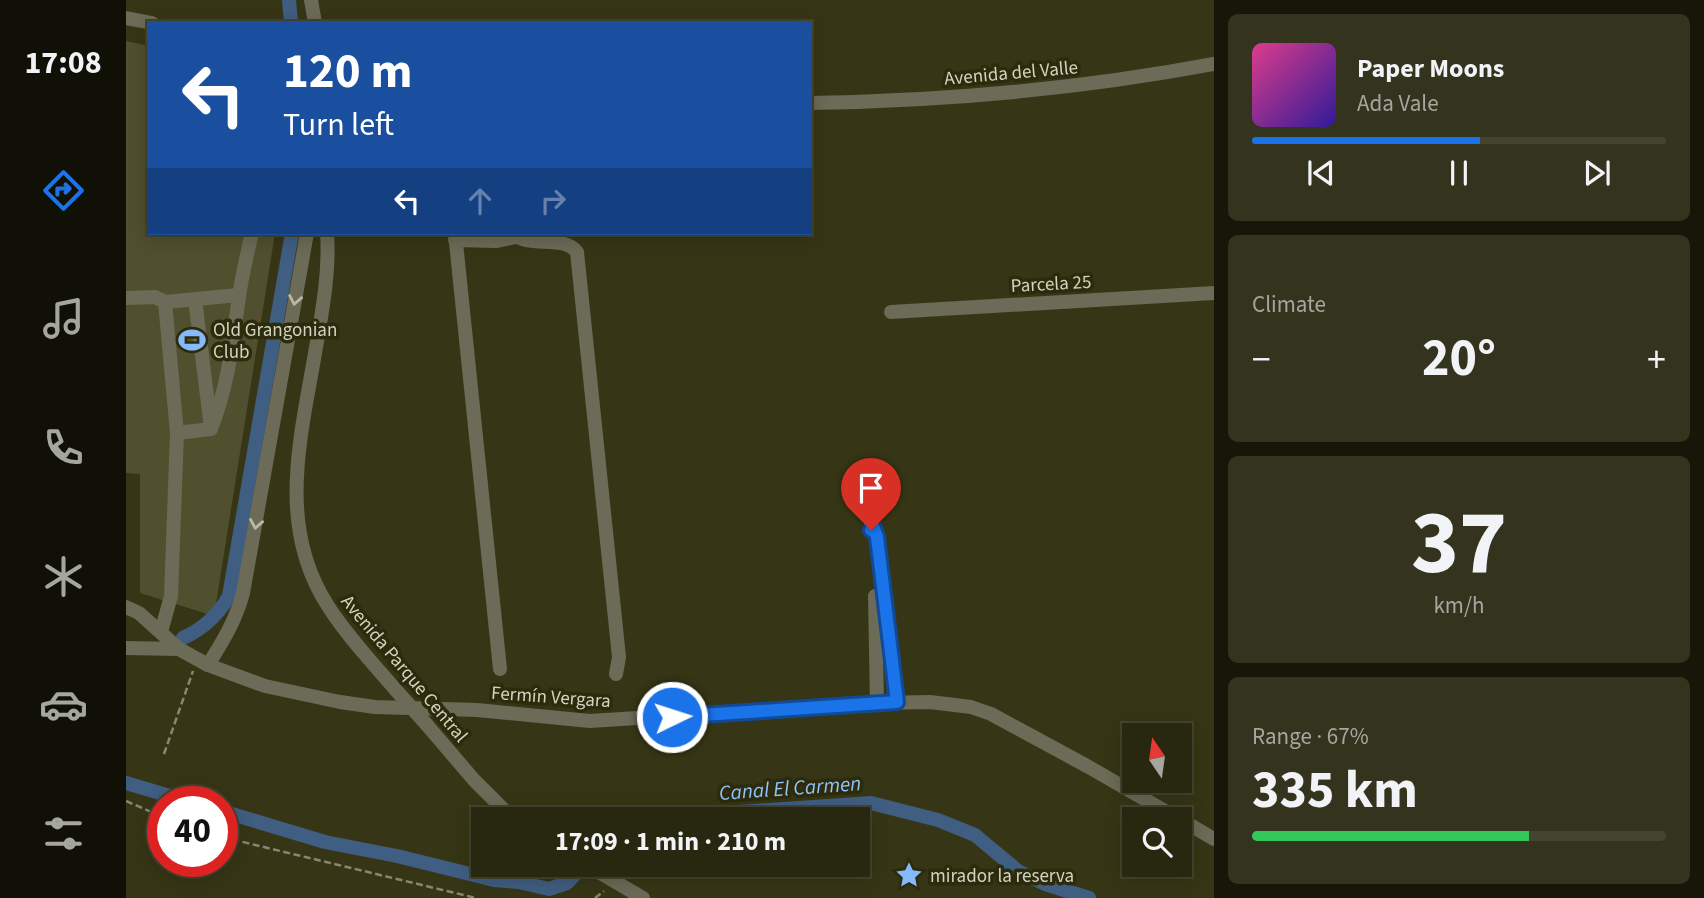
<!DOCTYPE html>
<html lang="en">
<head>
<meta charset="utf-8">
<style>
	:root { --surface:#282810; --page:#34341e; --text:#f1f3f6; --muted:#a5a69f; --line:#444430; --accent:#1a73e8 }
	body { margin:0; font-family:"Source Sans 3",sans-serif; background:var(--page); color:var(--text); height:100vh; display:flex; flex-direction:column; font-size:26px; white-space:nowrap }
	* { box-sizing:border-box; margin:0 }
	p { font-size:23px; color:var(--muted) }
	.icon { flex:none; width:38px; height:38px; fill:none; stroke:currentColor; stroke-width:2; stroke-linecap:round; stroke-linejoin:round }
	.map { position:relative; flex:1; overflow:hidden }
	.panel { display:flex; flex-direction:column; gap:14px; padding:14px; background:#161609; width:490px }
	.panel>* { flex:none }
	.banner { position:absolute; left:21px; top:21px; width:665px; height:214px; border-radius:0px; box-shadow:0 4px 18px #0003,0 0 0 2px var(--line); background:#1a4fa0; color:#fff; overflow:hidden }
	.needle { width:46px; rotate:347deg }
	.tools { position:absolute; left:996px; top:723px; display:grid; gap:14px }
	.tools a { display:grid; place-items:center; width:70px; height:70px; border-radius:0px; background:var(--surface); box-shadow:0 4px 18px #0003,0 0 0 2px var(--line); font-size:35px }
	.speed { position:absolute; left:21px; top:786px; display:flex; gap:14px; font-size:35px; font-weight:700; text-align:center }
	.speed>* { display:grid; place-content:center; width:91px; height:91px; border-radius:50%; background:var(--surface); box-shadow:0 4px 18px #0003,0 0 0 2px var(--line); line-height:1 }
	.speed .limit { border:10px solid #d22; background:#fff; color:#111 }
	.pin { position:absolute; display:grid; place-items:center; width:60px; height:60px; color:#fff; margin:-72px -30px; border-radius:50% 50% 50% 0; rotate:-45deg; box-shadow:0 0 7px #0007 }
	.pin .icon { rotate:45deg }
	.me { position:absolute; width:77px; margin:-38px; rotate:86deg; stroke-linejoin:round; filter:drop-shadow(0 0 5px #0008) }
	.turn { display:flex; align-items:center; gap:24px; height:147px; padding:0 21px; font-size:32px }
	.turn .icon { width:91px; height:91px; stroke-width:2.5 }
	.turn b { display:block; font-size:49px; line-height:60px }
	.lanes { display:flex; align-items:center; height:66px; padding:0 21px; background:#0003; justify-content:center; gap:35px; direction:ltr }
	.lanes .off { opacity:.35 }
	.big { font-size:52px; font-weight:700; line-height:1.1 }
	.panel .card { flex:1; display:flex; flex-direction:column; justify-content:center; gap:10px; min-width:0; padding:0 24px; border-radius:10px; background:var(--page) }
	.panel .dial { align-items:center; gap:0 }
	.dial b { font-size:91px; line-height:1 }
	.song { display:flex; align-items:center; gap:21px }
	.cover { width:84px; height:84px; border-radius:10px; background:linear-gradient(135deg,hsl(330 70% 55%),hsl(250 70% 35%)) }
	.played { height:7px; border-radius:4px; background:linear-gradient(90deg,var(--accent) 55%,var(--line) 55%) }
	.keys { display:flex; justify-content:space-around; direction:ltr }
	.heat { display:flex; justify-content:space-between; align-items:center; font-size:38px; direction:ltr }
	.charge { height:10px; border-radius:5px; background:linear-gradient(90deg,#34c759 67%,var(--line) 0) }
	.trip { position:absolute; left:345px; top:807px; width:399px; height:70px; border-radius:0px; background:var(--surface); box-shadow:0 4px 18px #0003,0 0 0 2px var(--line); font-weight:700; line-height:70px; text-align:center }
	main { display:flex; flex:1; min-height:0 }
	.dock { display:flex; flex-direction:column; width:126px; justify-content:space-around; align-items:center; background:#101006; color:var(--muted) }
	.dock .icon { width:49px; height:49px }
	.dock .selected { color:var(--accent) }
	.dock b { font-size:32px; color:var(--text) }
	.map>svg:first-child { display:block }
	.green { fill:#50502f }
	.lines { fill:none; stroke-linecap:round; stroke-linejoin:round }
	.canal { stroke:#405e82; stroke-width:14 }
	.path { stroke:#888870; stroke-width:2.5; stroke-dasharray:7 3.5; stroke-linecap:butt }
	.minor { stroke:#6b6b57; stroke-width:14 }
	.minor-bridge { stroke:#6b6b57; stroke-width:14 }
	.oneway { stroke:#b8b9a6 }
	.route-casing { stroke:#114b97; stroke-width:18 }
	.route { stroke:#1a73e8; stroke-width:12 }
	.labels { text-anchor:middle; stroke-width:7; stroke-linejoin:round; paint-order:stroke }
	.street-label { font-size:19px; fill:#d2d3c1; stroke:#2c2b0c }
	.poi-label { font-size:19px; fill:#d2d3c1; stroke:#2c2b0c; text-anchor:start }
	.water-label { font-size:21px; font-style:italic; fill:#91c3fc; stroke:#2c2b0c }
</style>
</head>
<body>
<main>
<nav class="dock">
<b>17:08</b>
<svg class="icon selected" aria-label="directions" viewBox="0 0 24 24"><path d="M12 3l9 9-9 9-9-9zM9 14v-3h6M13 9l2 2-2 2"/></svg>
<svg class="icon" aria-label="music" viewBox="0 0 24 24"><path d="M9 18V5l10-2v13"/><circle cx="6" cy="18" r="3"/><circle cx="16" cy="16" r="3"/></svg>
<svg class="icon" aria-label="phone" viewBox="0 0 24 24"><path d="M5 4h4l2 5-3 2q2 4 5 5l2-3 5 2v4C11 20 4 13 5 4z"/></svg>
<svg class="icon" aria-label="climate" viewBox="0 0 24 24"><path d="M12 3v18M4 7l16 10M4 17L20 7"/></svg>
<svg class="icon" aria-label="car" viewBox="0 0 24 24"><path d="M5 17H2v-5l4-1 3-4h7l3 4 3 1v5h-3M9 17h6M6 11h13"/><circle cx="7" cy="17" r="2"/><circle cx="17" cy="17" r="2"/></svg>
<svg class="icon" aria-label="filters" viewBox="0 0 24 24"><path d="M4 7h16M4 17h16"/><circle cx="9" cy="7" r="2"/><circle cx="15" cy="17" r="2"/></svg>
</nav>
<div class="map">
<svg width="1088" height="898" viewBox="0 0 1088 898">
	<rect width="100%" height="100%" fill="#363616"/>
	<!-- green -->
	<path class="green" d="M0 41 23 46V233H149L88 616 14 593V474L0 473Z"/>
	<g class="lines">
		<!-- canal -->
		<g class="canal">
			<path d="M163 0 165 23"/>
			<path d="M57 638C77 629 92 615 103 596L166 233"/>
			<path d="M0 783 64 802"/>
			<path d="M96 811 199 842 271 856 368 880 393 882 423 889 441 883 459 864"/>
			<path d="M513 819 745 803 812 820 849 835 892 871 919 884 963 898"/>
		</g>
		<!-- path -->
		<g class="path">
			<path d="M38 754 67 671"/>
			<path d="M0 801 37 817"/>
			<path d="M96 837 350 898"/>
			<path d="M469 898 478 891"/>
		</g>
		<!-- minor -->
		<g class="minor">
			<path d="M185 0 189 23"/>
			<path d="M0 18 26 23"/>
			<path d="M684 103C820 101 955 89 1088 64"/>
			<path d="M201 233C204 275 195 317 188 359 173 444 152 529 202 606 221 636 246 662 269 689"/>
			<path d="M329 233 374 669"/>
			<path d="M386 233C402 249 437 234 451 252L493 657 490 674"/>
			<path d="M329 240 371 241 389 237"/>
			<path d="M0 298 29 297 39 302 113 295"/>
			<path d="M69 299 85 428"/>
			<path d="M39 302 51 433"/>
			<path d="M765 312 1088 293"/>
			<path d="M747 526 751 537 771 702"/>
			<path d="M749 596 751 703"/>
			<path d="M0 607 13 613 53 649 82 665 139 686 214 702 249 707 351 710 464 721 751 703 804 702 845 707 865 714 961 766 1053 819"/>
			<path d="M35 632 45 596 51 433 85 429C103 383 106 344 113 297 116 275 121 254 126 233"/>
			<path d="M0 648 53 649"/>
			<path d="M82 665C97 641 110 620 117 593L181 233"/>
			<path d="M301 725 348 780 387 819"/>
			<path d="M1054 819 1088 839"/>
			<path d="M459 864 517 898"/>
		</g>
		<!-- minor-bridge -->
		<path class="minor-bridge" d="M269 689 301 725"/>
	</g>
	<!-- one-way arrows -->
	<defs><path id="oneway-chevron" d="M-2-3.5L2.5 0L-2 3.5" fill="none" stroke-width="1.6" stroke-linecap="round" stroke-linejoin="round" transform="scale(1.75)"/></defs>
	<g class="oneway">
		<use href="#oneway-chevron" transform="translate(169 300) rotate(100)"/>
		<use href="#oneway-chevron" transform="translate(130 524) rotate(100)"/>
	</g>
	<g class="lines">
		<defs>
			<path id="route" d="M546 717 771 702 751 537 747 526 745 530"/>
		</defs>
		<!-- route casing -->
		<use href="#route" class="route-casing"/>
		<!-- route -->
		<use href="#route" class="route"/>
	</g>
	<!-- icons -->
	<defs>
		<symbol id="stadium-bare" viewBox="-9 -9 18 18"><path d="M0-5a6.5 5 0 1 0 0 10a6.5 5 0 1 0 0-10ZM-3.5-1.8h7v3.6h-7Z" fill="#85bbfb" stroke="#2c2b0c" stroke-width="2.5" paint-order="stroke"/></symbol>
		<symbol id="sight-bare" viewBox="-9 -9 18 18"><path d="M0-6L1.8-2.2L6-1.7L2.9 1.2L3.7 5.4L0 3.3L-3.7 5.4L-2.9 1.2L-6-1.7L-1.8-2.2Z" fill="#85bbfb" stroke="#2c2b0c" stroke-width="2.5" paint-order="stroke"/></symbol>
	</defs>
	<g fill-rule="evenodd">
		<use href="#stadium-bare" x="47" y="321" width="38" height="38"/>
		<use href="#sight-bare" x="764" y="856" width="38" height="38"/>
	</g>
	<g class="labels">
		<!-- street labels -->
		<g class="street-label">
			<text transform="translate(885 72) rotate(-5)" y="7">Avenida del Valle</text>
			<text transform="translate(925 283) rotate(-3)" y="7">Parcela 25</text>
			<text transform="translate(279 668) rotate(50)" y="7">Avenida Parque Central</text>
			<text transform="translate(425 696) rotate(4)" y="7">Fermín Vergara</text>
		</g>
		<!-- poi labels -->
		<g class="poi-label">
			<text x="87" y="336">Old Grangonian<tspan x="87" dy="22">Club</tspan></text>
			<text x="804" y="882">mirador la reserva</text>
		</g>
		<!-- water labels -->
		<g class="water-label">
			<text transform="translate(664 788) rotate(-4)" y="7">Canal El Carmen</text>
		</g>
	</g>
</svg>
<div class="tools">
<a><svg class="needle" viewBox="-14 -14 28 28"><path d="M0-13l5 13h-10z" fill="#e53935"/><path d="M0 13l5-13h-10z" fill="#a5a69f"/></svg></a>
<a><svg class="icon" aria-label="search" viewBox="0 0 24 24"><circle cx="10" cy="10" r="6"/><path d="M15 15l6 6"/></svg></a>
</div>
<div class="speed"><div class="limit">40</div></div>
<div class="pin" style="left:745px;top:530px;background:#d93025"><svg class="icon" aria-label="arrive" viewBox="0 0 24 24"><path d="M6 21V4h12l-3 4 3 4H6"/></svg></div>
<svg class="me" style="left:546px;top:717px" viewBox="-20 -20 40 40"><circle r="17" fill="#1a73e8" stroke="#fff" stroke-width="3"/><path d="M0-11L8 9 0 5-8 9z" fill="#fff"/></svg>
<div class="trip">17:09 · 1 min · 210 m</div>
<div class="banner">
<div class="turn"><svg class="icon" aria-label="left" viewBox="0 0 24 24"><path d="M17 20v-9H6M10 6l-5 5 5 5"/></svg><div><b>120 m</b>Turn left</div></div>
<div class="lanes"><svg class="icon" aria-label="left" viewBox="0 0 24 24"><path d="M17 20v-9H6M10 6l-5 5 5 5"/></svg><svg class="icon off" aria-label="ahead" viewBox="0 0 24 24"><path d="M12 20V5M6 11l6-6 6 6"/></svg><svg class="icon off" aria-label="right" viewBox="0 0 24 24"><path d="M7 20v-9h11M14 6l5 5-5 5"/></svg></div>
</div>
</div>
<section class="panel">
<div class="card">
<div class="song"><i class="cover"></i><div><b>Paper Moons</b><p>Ada Vale</p></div></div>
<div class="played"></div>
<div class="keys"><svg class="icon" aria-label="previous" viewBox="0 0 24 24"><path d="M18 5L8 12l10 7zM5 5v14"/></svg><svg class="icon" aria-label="pause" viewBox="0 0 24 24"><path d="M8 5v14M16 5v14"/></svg><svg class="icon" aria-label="next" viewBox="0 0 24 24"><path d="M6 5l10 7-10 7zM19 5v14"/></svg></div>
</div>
<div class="card"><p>Climate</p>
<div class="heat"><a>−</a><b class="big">20°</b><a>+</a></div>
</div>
<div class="card dial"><b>37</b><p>km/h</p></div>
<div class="card"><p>Range · 67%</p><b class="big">335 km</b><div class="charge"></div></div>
</section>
</main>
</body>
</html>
